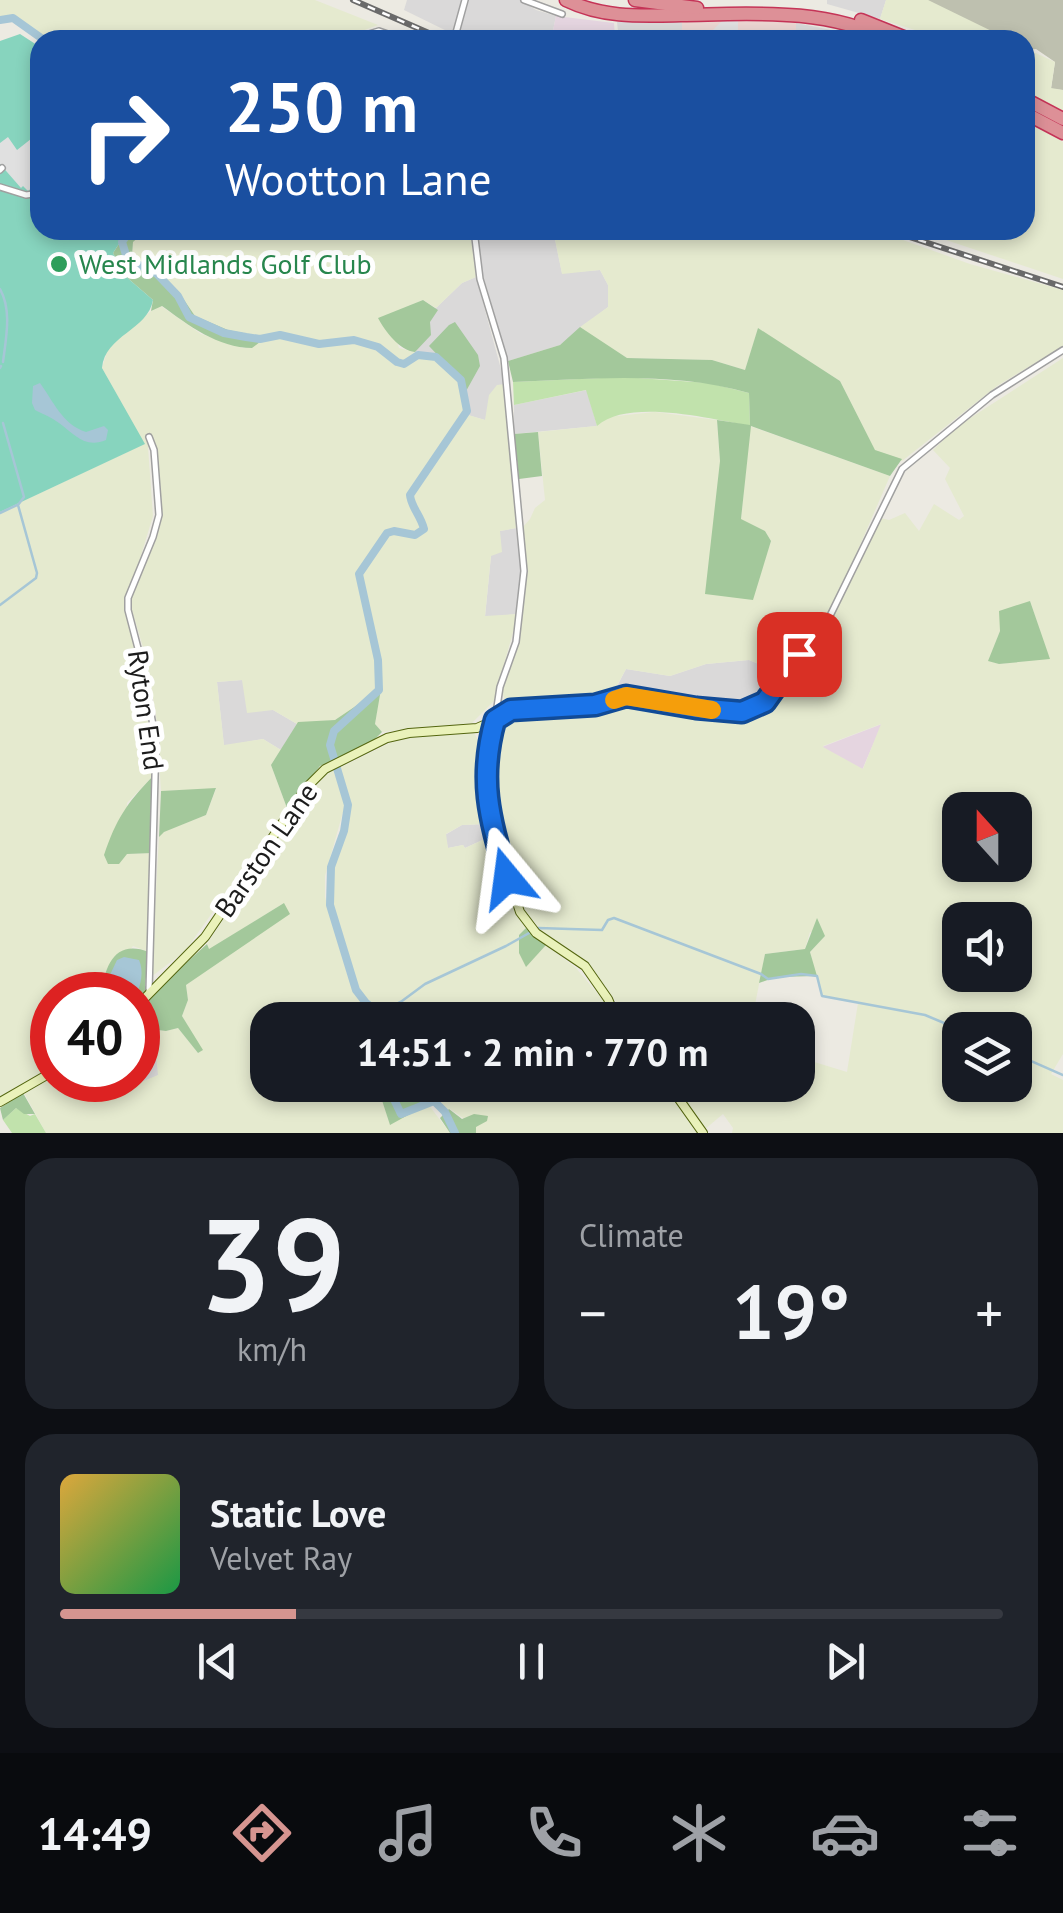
<!DOCTYPE html>
<html lang="en">
<head>
<meta charset="utf-8">
<style>
	:root { --surface:#171b24; --page:#20242c; --text:#f1f3f6; --muted:#9ea1a6; --line:#363941; --accent:#d69590 }
	body { margin:0; font-family:"PT Sans",sans-serif; background:var(--page); color:var(--text); height:100vh; display:flex; flex-direction:column; font-size:38px; white-space:nowrap }
	* { box-sizing:border-box; margin:0 }
	p { font-size:32px; color:var(--muted) }
	.icon { flex:none; width:55px; height:55px; fill:none; stroke:currentColor; stroke-width:2; stroke-linecap:round; stroke-linejoin:round }
	.map { position:relative; height:1133px; overflow:hidden }
	.side { display:flex; flex-direction:column; gap:25px; padding:25px; background:#0d0f14; flex:1 }
	.side>* { flex:none }
	.top-card { position:absolute; left:30px; top:30px; width:1005px; height:210px; border-radius:30px; box-shadow:0 5px 15px #0003; background:#1a4fa0; color:#fff; overflow:hidden }
	.needle { width:65px; rotate:339deg }
	.tools { position:absolute; left:942px; top:792px; display:grid; gap:20px }
	.tools a { display:grid; place-items:center; width:90px; height:90px; border-radius:20px; background:var(--surface); box-shadow:0 5px 15px #0003; font-size:50px }
	.speed { position:absolute; left:30px; top:972px; display:flex; gap:20px; font-size:50px; font-weight:700; text-align:center }
	.speed>* { display:grid; place-content:center; width:130px; height:130px; border-radius:50%; background:var(--surface); box-shadow:0 5px 15px #0003; line-height:1 }
	.speed .limit { border:15px solid #d22; background:#fff; color:#111 }
	.pin { position:absolute; display:grid; place-items:center; width:85px; height:85px; color:#fff; margin:-42px; border-radius:20px; box-shadow:0 5px 15px #0006 }
	.me { position:absolute; width:110px; margin:-55px; rotate:344deg; stroke-linejoin:round; filter:drop-shadow(0 0 8px #0008) }
	.turn { display:flex; align-items:center; gap:35px; height:210px; padding:0 30px; font-size:45px }
	.turn .icon { width:130px; height:130px; stroke-width:2.5 }
	.turn b { display:block; font-size:70px; line-height:85px }
	.big { font-size:75px; font-weight:700; line-height:1.1 }
	.side .tile { flex:1; display:flex; flex-direction:column; justify-content:center; gap:15px; min-width:0; padding:0 35px; border-radius:30px; background:var(--page) }
	.side .dial { align-items:center; gap:0 }
	.dial b { font-size:130px; line-height:1 }
	.song { display:flex; align-items:center; gap:30px }
	.cover { width:120px; height:120px; border-radius:15px; background:linear-gradient(135deg,hsl(40 70% 55%),hsl(140 70% 35%)) }
	.played { height:10px; border-radius:5px; background:linear-gradient(90deg,var(--accent) 25%,var(--line) 25%) }
	.keys { display:flex; justify-content:space-around; direction:ltr }
	.heat { display:flex; justify-content:space-between; align-items:center; font-size:55px; direction:ltr }
	.side .tiles { flex:1; display:grid; gap:25px; grid-template-columns:1fr 1fr }
	.tile:last-child { grid-column:span 2 }
	.trip { position:absolute; left:250px; top:1002px; width:565px; height:100px; border-radius:30px; background:var(--surface); box-shadow:0 5px 15px #0003; font-weight:700; line-height:100px; text-align:center }
	.tabs { display:flex; height:160px; justify-content:space-around; align-items:center; background:#090b0e; color:var(--muted) }
	.tabs .icon { width:70px; height:70px }
	.tabs .current { color:var(--accent) }
	.tabs b { font-size:45px; color:var(--text) }
	.map>svg:first-child { display:block }
	.residential { fill:#dad9d9 }
	.commercial { fill:#ecd6d2 }
	.industrial { fill:#e5d5e0 }
	.construction { fill:#bec0af }
	.farmland { fill:#e5eacf; fill-rule:evenodd }
	.grass { fill:#c1e2ac }
	.forest { fill:#a3c89b }
	.pitch { fill:#87d4be }
	.parking { fill:#e0e0e0 }
	.water { fill:#a6c6d6 }
	.lines { fill:none; stroke-linecap:round; stroke-linejoin:round }
	.stream { stroke:#a6c6d6; stroke-width:2.5 }
	.river { stroke:#a6c6d6; stroke-width:8 }
	.street-casing { stroke:#a0a0a0; stroke-width:8 }
	.secondary-casing { stroke:#54660f; stroke-width:10 }
	.highway-casing { stroke:#c53457; stroke-width:15 }
	.street { stroke:#fff; stroke-width:5 }
	.secondary { stroke:#eaf2ba; stroke-width:8 }
	.highway { stroke:#dd9097; stroke-width:12 }
	.rail-casing { stroke:#6a6a6a; stroke-width:6 }
	.rail { stroke:#fff; stroke-width:2.5; stroke-dasharray:8; stroke-linecap:butt }
	.route-casing { stroke:#114b97; stroke-width:25 }
	.route { stroke:#1a73e8; stroke-width:18 }
	.slow { stroke:#f59e0b; stroke-width:18 }
	.leisure-dot { fill:#2e9e5b; stroke:#fff; stroke-width:4 }
	.labels { text-anchor:middle; stroke-width:10; stroke-linejoin:round; paint-order:stroke }
	.leisure-label { font-size:28px; fill:#27864d; stroke:#fff; text-anchor:start }
	.street-label { font-size:28px; fill:#1c1c1c; stroke:#fff }
</style>
</head>
<body>
<div class="map">
<svg width="1063" height="1133" viewBox="0 0 1063 1133">
	<rect width="100%" height="100%" fill="#eceae2"/>
	<!-- residential -->
	<g class="residential">
		<path d="M407 0H463L453 34 404 10Z"/>
		<path d="M469 0H520L536 10 556 16 551 40 528 35 458 36Z"/>
		<path d="M827 0H886L880 19 827 4Z"/>
		<path d="M617 22H682V40H619Z"/>
		<path d="M796 23 847 33 846 40H796Z"/>
		<path d="M477 230H553L562 273 600 270 608 285V307L560 345 508 361 483 275Z"/>
		<path d="M476 277 505 384 485 420 464 414 414 358 407 304 436 308 462 283Z"/>
		<path d="M587 390 597 426 514 434V405Z"/>
		<path d="M516 528 521 569 518 614 485 617 491 556 500 531Z"/>
		<path d="M749 660 782 674 766 698 747 709 613 694 626 669 670 676 706 664Z"/>
		<path d="M242 680 273 710 297 724 281 750 263 739 224 746 217 682Z"/>
		<path d="M487 824 489 837 465 848 463 845 448 848 445 835 462 825Z"/>
		<path d="M143 1018 159 1043V1075L108 1096 99 1080H138V1020Z"/>
	</g>
	<!-- commercial -->
	<path class="commercial" d="M762 20 796 23V40H682V22Z"/>
	<!-- industrial -->
	<g class="industrial">
		<path d="M556 16 614 23 615 40H551Z"/>
		<path d="M882 724 862 770 822 747Z"/>
	</g>
	<!-- construction -->
	<path class="construction" d="M927 0H1063V90L1051 89 1055 62 1036 49 1025 50V40H1001Z"/>
	<!-- farmland -->
	<g class="farmland">
		<path d="M0 0H315L378 25 338 40H49L23 22 0 17Z"/>
		<path d="M886 0H928L1010 40H931L915 30 880 19Z"/>
		<path d="M1025 48 1055 62 1051 88 1063 90V115L1025 95Z"/>
		<path d="M1025 120 1063 142V279L916 230H1025Z"/>
		<path d="M147 230H470L476 277 462 283 436 308 423 300 388 315 399 348 415 352V357H436L461 380 465 414 485 420 489 395 497 385 505 384 516 528 500 531 502 552 491 556 485 616 518 614 494 701 472 723 382 732 375 724 380 690 335 720 297 724 273 710 247 713 242 680 217 682 224 745 263 739 281 750 271 765 287 808 185 951 151 977 159 837 163 832 206 815 216 789 161 791 156 714 145 654 131 607V598L161 517 156 446 148 447 153 516 125 608 138 654 152 740 153 776 127 803V854L153 853 149 952 133 946 101 988V995H52V1068L0 1099V512L144 444 102 368 108 348 151 311 161 306 201 334 243 348H252L259 336 228 330 195 316 178 291 151 267 132 256 133 242Z"/>
		<path d="M553 230H875L970 264 1063 290V346L997 386 902 461 875 451 840 381 758 329 745 370 712 360 627 358 604 345 580 327 608 307V285L600 270 562 274Z"/>
		<path d="M1063 358V1054L1051 1074 1063 1080V1133H732L733 1128 723 1114 704 1130 674 1085H798V1057L847 1072 858 1003 822 996 820 991 810 952 825 936 810 932 805 949 765 954 752 1020H629L590 965 545 934 526 913 514 887 490 795 494 737 512 714 519 711 602 708 621 701 746 716 761 709 808 647 827 628 880 518 889 520 905 513 919 531 934 504 959 520 964 516 945 479 950 468 933 450 958 426ZM1030 601 1049 658 1000 664 989 661 1000 631ZM881 724 863 769 823 747V746ZM960 810H1015V865H960ZM960 920H1015V975H960ZM960 1030H1015V1085H960Z"/>
		<path d="M655 412 717 420 720 461 752 600 771 541 765 531 741 520 750 426 890 476 828 619 804 644 782 674 749 660 706 664 670 676 626 669 609 700 513 708 505 700 502 692 520 634 525 596 523 527 530 519 535 508 545 500 538 432 596 426 607 417Z"/>
		<path d="M474 733 480 743 481 797 487 824 462 825 446 834 448 848 463 845 465 848 489 837 514 908 526 928 519 935 526 966 546 945 576 968 608 1006 614 1020H536L534 1013 521 1006 518 1020H392L378 1007 375 1008 359 989 333 908 332 867 346 832 350 805 339 768 402 737Z"/>
		<path d="M333 768 345 805 325 876V897L348 977 367 1011 363 1020H268V1085H377L390 1124 428 1104 450 1133H46L24 1093 52 1074V1080H99L108 1096 158 1075 155 1045 159 1042 150 1029 166 1031 178 1028 198 1053 202 1050 182 1016 188 1000 186 985 284 903 209 950 207 944 313 785Z"/>
		<path d="M392 1085H667L700 1133H476V1127L450 1109 447 1111 423 1091 400 1101 393 1094Z"/>
	</g>
	<!-- grass -->
	<g class="grass">
		<path d="M624 377 709 383 749 393 750 426C710 419 629 398 597 426L586 390 514 405 513 382Z"/>
		<path d="M16 1108 30 1116 35 1114 46 1133H12L3 1120Z"/>
	</g>
	<!-- forest -->
	<g class="forest">
		<path d="M128 230H147L133 242 132 256 150 267 178 291 195 316 228 330 259 336 260 342 252 348C218 348 188 325 162 306L151 311 153 300 124 275 113 253Z"/>
		<path d="M423 300 438 310 430 322 431 335 415 352C400 351 385 331 378 318Z"/>
		<path d="M455 322 478 355 480 366 465 393 461 380 429 346 449 325Z"/>
		<path d="M580 327 627 358 712 360 745 370 758 328 840 381 875 450 902 459 890 476 751 426 741 519 765 531 771 541 753 600 705 594 720 461 717 420 750 425 749 393C672 371 591 379 513 382L508 361 560 345Z"/>
		<path d="M538 432 542 476 519 479 514 434Z"/>
		<path d="M1030 601 1050 659 999 664 988 661 1000 631 999 611Z"/>
		<path d="M381 689 375 724 382 732 373 741 320 766 287 808 271 765 298 722 335 720Z"/>
		<path d="M153 776V853L127 854 119 864H108L104 855C116 819 127 803 153 776Z"/>
		<path d="M216 788 206 815 164 832 159 837 161 791Z"/>
		<path d="M284 903 290 914 186 985 188 1000 182 1016 203 1050 198 1053 178 1028 166 1031 150 1029 143 1019 138 1020V995H101C105 965 115 939 149 952L145 986 156 990 207 944 209 949Z"/>
		<path d="M817 918 825 936 810 952 817 976 776 977 759 983 765 954 805 949Z"/>
		<path d="M526 928 546 945 526 967 519 953V935Z"/>
		<path d="M377 1085H390V1091L400 1101 424 1091 428 1104 390 1125Z"/>
		<path d="M23 1093 35 1114H24L16 1108 3 1120 0 1108Z"/>
		<path d="M449 1109 462 1119 474 1114 488 1116 487 1121 476 1127V1133H450L440 1118Z"/>
	</g>
	<!-- pitch -->
	<path class="pitch" d="M20 34 40 47V230H128L113 253 124 275 153 300C148 330 105 335 102 368L145 444 0 512V41Z"/>
	<!-- parking -->
	<g class="parking">
		<path d="M722 21H738V40H712V31Z"/>
		<path d="M36 135 40 140V181L28 191 23 186 21 188 0 164V143L8 137 17 150Z"/>
	</g>
	<!-- water -->
	<g class="water">
		<path d="M40 383C53 401 63 425 86 432L104 426 108 430 106 440C85 449 74 434 59 423 51 417 43 414 35 410L32 403 33 386Z"/>
		<path d="M124 957 139 960C144 971 141 985 136 995H115L119 994 109 977 117 960Z"/>
	</g>
	<g class="lines">
		<!-- stream -->
		<g class="stream">
			<path d="M0 289C12 310 6 338 3 362"/>
			<path d="M0 368 1 366"/>
			<path d="M0 513 17 505"/>
			<path d="M0 605 36 578 37 573 18 505 24 497 3 423"/>
			<path d="M380 1012 402 1001 425 984 506 946 538 928 602 930 608 920 614 918 761 974 768 979 801 974 817 976 822 996 925 1015 961 1030"/>
			<path d="M1015 1054 1063 1075"/>
		</g>
		<!-- river -->
		<g class="river">
			<path d="M0 20 13 18 44 40"/>
			<path d="M130 230 122 242 126 255 135 263 157 274 178 296 189 317 224 333 246 337 260 339 280 335 319 344 354 340 378 347 397 362 404 364 418 355 436 357 461 380 467 411 410 495C411 507 421 516 424 529L415 535 394 531 387 533 359 574 378 660 379 690 334 731 330 745 348 805 344 831 331 867 330 905 356 990 366 1003 388 1020"/>
			<path d="M390 1085V1091L401 1114 434 1101 445 1112 455 1133"/>
		</g>
		<defs>
			<g id="street">
				<path d="M524 0 562 14"/>
				<path d="M349 40 379 31 405 40"/>
				<path d="M454 40 465 0"/>
				<path d="M0 170 2 168"/>
				<path d="M0 187 26 195 40 193"/>
				<path d="M474 230 480 279 504 358 524 571 516 642 500 687 495 720"/>
				<path d="M149 437 154 450 159 515 153 537 128 598V610L140 656 156 741 149 991"/>
				<path d="M495 720 511 710 595 705 626 696 730 711 743 712 765 702 799 654 825 626 902 469 992 395 1063 350"/>
			</g>
			<g id="secondary">
				<path d="M494 722 485 766 487 811 520 912 536 933 585 966 608 999 617 1020"/>
				<path d="M138 1005 205 937 306 788 325 769 387 738 409 733 477 728 495 720"/>
				<path d="M669 1085 703 1133"/>
				<path d="M0 1102 52 1072"/>
			</g>
			<g id="highway">
				<path d="M566 0C603 18 640 16 681 15 749 14 825 7 888 40"/>
				<path d="M635 0 697 8"/>
				<path d="M861 20 911 40"/>
				<path d="M1025 99 1063 119"/>
				<path d="M1025 113 1063 133"/>
			</g>
		</defs>
		<!-- street casing -->
		<use href="#street" class="street-casing"/>
		<!-- secondary casing -->
		<use href="#secondary" class="secondary-casing"/>
		<!-- highway casing -->
		<use href="#highway" class="highway-casing"/>
		<!-- street -->
		<use href="#street" class="street"/>
		<!-- secondary -->
		<use href="#secondary" class="secondary"/>
		<!-- highway -->
		<use href="#highway" class="highway"/>
		<defs>
			<g id="rail">
				<path d="M353 0 445 40"/>
				<path d="M888 230 1063 287"/>
			</g>
		</defs>
		<!-- rail casing -->
		<use href="#rail" class="rail-casing"/>
		<!-- rail -->
		<use href="#rail" class="rail"/>
	</g>
	<g class="lines">
		<defs>
			<path id="route" d="M507 878C490 819 478 781 495 720L511 710 595 705 626 696 696 708 742 712 765 702 799 654"/>
		</defs>
		<!-- route casing -->
		<use href="#route" class="route-casing"/>
		<!-- route -->
		<use href="#route" class="route"/>
		<!-- slow -->
		<path class="slow" d="M614 700 626 696 712 710"/>
	</g>
	<!-- markers -->
	<circle class="leisure-dot" cx="59" cy="264" r="10"/>
	<g class="labels">
		<!-- leisure labels -->
		<g class="leisure-label">
			<text x="79" y="274">West Midlands Golf Club</text>
		</g>
		<!-- street labels -->
		<g class="street-label">
			<text transform="translate(146 710) rotate(82)" y="10">Ryton End</text>
			<text transform="translate(266 850) rotate(-55)" y="10">Barston Lane</text>
		</g>
	</g>
</svg>
<div class="tools">
<a><svg class="needle" viewBox="-14 -14 28 28"><path d="M0-13l5 13h-10z" fill="#e53935"/><path d="M0 13l5-13h-10z" fill="#9ea1a6"/></svg></a>
<a><svg class="icon" aria-label="sound" viewBox="0 0 24 24"><path d="M4 9h4l5-4v14l-5-4H4zM17 9q2 3 0 6"/></svg></a>
<a><svg class="icon" aria-label="layers" viewBox="0 0 24 24"><path d="M12 4l9 5-9 5-9-5zM3 14l9 5 9-5"/></svg></a>
</div>
<div class="speed"><div class="limit">40</div></div>
<div class="pin" style="left:799px;top:654px;background:#d93025"><svg class="icon" aria-label="arrive" viewBox="0 0 24 24"><path d="M6 21V4h12l-3 4 3 4H6"/></svg></div>
<svg class="me" style="left:507px;top:878px" viewBox="-20 -20 40 40"><path d="M0-17L14 15 0 8-14 15z" fill="#1a73e8" stroke="#fff" stroke-width="4"/></svg>
<div class="trip">14:51 · 2 min · 770 m</div>
<div class="top-card">
<div class="turn"><svg class="icon" aria-label="right" viewBox="0 0 24 24"><path d="M7 20v-9h11M14 6l5 5-5 5"/></svg><div><b>250 m</b>Wootton Lane</div></div>
</div>
</div>
<section class="side">
<div class="tiles">
<div class="tile dial"><b>39</b><p>km/h</p></div>
<div class="tile"><p>Climate</p>
<div class="heat"><a>−</a><b class="big">19°</b><a>+</a></div>
</div>
<div class="tile">
<div class="song"><i class="cover"></i><div><b>Static Love</b><p>Velvet Ray</p></div></div>
<div class="played"></div>
<div class="keys"><svg class="icon" aria-label="previous" viewBox="0 0 24 24"><path d="M18 5L8 12l10 7zM5 5v14"/></svg><svg class="icon" aria-label="pause" viewBox="0 0 24 24"><path d="M8 5v14M16 5v14"/></svg><svg class="icon" aria-label="next" viewBox="0 0 24 24"><path d="M6 5l10 7-10 7zM19 5v14"/></svg></div>
</div>
</div>
</section>
<nav class="tabs">
<b>14:49</b>
<svg class="icon current" aria-label="directions" viewBox="0 0 24 24"><path d="M12 3l9 9-9 9-9-9zM9 14v-3h6M13 9l2 2-2 2"/></svg>
<svg class="icon" aria-label="music" viewBox="0 0 24 24"><path d="M9 18V5l10-2v13"/><circle cx="6" cy="18" r="3"/><circle cx="16" cy="16" r="3"/></svg>
<svg class="icon" aria-label="phone" viewBox="0 0 24 24"><path d="M5 4h4l2 5-3 2q2 4 5 5l2-3 5 2v4C11 20 4 13 5 4z"/></svg>
<svg class="icon" aria-label="climate" viewBox="0 0 24 24"><path d="M12 3v18M4 7l16 10M4 17L20 7"/></svg>
<svg class="icon" aria-label="car" viewBox="0 0 24 24"><path d="M5 17H2v-5l4-1 3-4h7l3 4 3 1v5h-3M9 17h6M6 11h13"/><circle cx="7" cy="17" r="2"/><circle cx="17" cy="17" r="2"/></svg>
<svg class="icon" aria-label="filters" viewBox="0 0 24 24"><path d="M4 7h16M4 17h16"/><circle cx="9" cy="7" r="2"/><circle cx="15" cy="17" r="2"/></svg>
</nav>
</body>
</html>
